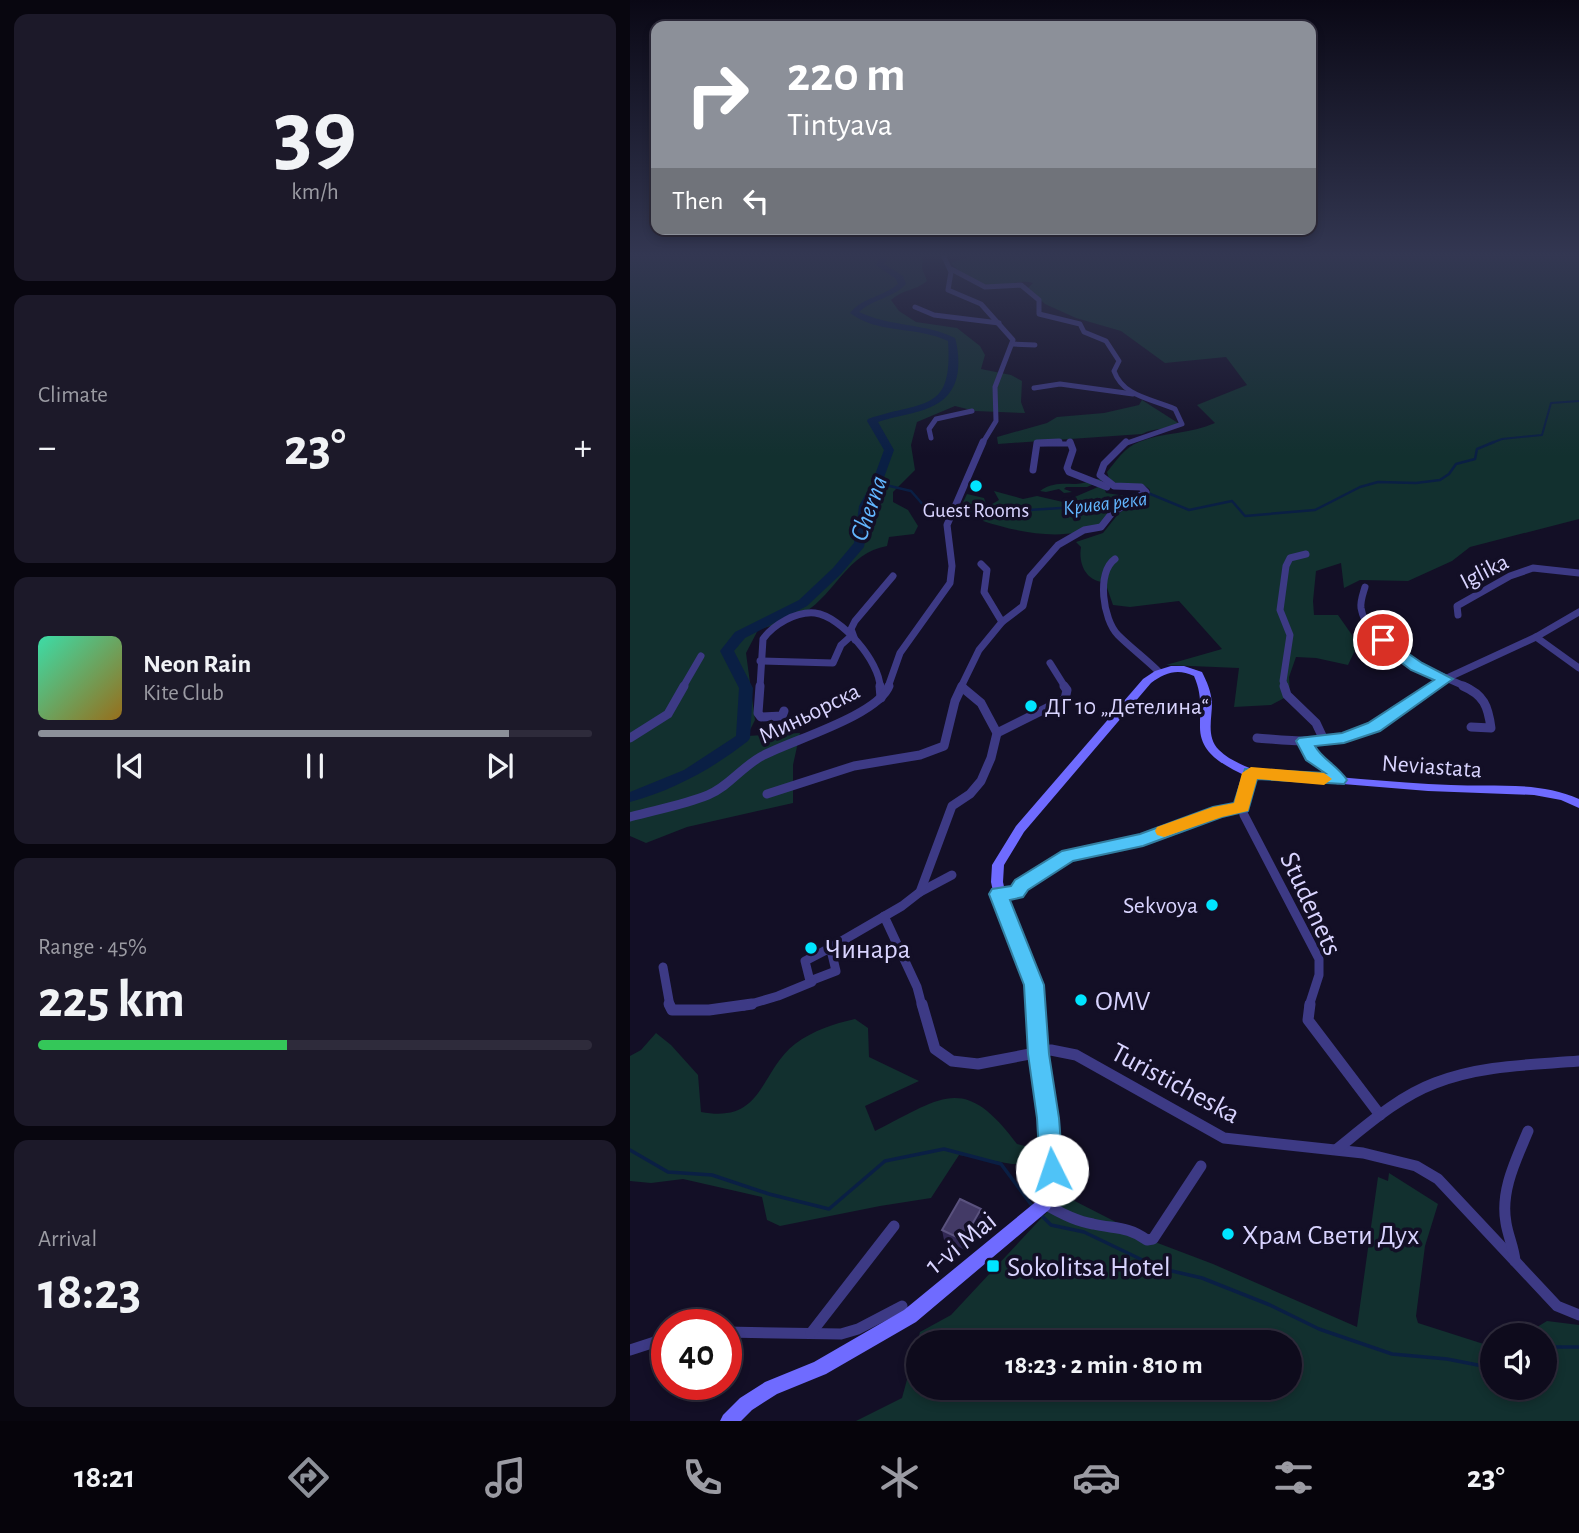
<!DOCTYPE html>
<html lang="en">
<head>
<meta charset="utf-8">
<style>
	:root { --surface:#0e0b1c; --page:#1c1929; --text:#f1f3f6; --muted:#9b9ba3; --line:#2e2b3b; --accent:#8c9099 }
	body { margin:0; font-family:"Alegreya Sans",sans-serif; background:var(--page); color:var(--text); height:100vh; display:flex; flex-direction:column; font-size:26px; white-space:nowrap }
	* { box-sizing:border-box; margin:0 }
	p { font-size:23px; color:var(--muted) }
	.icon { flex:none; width:38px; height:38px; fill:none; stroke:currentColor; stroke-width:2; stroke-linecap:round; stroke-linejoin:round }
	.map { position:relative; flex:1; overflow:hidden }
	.sheet { display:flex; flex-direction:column; gap:14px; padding:14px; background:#08060f; width:630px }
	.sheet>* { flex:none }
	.guide { position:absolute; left:21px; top:21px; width:665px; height:214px; border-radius:14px; box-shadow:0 4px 10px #0003,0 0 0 2px var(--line); background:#8c9099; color:#fff; overflow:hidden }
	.buttons { position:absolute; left:850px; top:1323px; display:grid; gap:14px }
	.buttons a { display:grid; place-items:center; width:77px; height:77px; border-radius:50%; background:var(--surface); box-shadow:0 4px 10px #0003,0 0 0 2px var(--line); font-size:35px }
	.speed { position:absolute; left:21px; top:1309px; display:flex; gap:14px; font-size:35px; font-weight:700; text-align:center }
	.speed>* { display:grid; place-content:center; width:91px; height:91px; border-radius:50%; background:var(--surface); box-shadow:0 4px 10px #0003,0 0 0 2px var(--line); line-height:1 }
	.speed .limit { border:10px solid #d22; background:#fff; color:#111 }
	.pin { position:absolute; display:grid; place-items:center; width:60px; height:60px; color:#fff; margin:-30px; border:4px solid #fff; border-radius:50%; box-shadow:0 2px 7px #0007 }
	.me { position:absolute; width:77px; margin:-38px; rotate:356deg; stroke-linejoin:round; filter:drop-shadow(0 0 5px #0008) }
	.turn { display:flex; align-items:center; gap:24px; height:147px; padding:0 21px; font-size:32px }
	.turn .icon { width:91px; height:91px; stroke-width:2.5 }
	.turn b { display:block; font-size:49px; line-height:60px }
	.then { display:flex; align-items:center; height:66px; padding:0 21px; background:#0003; gap:14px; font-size:26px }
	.big { font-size:52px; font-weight:600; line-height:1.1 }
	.sheet .tile { flex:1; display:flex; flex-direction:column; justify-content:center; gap:10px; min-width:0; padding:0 24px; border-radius:14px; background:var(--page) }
	.sheet .dial { align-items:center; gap:0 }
	.dial b { font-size:91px; line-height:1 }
	.song { display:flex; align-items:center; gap:21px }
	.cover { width:84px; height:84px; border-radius:10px; background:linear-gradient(135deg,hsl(160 70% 55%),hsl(40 70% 35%)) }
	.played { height:7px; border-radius:4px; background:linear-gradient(90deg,var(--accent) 85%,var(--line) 85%) }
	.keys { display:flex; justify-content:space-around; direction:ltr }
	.heat { display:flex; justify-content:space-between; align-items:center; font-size:38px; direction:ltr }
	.charge { height:10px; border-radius:5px; background:linear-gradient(90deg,#34c759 45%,var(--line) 0) }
	.trip { position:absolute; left:276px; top:1330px; width:396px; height:70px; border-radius:35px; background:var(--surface); box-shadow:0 4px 10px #0003,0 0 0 2px var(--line); font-weight:600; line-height:70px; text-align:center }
	.dock { display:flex; height:112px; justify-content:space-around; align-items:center; background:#06040b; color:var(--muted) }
	.dock .icon { width:49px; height:49px }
	.dock .selected { color:var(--accent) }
	.dock b { font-size:32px; color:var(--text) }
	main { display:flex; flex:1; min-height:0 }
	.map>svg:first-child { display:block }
	.green { fill:#12302f; fill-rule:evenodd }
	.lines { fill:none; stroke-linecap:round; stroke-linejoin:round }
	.stream-far2 { stroke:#0a1f44; stroke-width:2 }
	.stream-far1 { stroke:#0a1f44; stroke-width:2.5 }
	.stream { stroke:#0a1f44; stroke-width:3.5 }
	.river { fill:#0a1f44; fill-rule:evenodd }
	.street-far3 { stroke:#3d3a85; stroke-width:5 }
	.street-far2 { stroke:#3d3a85; stroke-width:7 }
	.street-far1 { stroke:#3d3a85; stroke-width:9 }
	.street { stroke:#3d3a85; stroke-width:11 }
	.secondary { fill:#6f6bff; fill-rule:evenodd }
	.wall { fill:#312854 }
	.shaded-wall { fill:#1d163a }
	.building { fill:#433a66; stroke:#5a527e; stroke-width:2 }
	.route { fill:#4fc3f7; stroke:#337fa1; stroke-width:2 }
	.slow { fill:#f59e0b }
	.poi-dot { fill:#00e5ff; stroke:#130f26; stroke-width:2.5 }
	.labels { text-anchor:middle; stroke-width:7; stroke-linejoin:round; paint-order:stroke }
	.far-water-label { font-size:21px; font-style:italic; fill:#62b6ff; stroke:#130f26 }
	.far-poi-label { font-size:21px; fill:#d9d4ff; stroke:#130f26 }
	.street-label { font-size:24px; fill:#d9d4ff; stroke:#130f26 }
	.poi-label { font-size:24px; fill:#d9d4ff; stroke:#130f26; text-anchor:start }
	.water-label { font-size:26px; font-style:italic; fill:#62b6ff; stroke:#130f26 }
	.near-street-label { font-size:28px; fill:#d9d4ff; stroke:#130f26 }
	.near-poi-label { font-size:28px; fill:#d9d4ff; stroke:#130f26; text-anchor:start }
</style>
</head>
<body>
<main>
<section class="sheet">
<div class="tile dial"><b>39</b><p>km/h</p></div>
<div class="tile"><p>Climate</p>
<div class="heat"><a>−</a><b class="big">23°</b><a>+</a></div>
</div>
<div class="tile">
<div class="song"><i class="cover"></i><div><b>Neon Rain</b><p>Kite Club</p></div></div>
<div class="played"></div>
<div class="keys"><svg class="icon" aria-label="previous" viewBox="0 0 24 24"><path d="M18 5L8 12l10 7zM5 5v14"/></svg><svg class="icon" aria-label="pause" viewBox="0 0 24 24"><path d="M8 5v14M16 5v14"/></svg><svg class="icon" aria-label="next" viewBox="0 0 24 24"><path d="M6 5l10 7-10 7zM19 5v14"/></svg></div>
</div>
<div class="tile"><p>Range · 45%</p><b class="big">225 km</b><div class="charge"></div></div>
<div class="tile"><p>Arrival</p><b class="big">18:23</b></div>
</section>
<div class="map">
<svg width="949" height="1421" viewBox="0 0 949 1421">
	<rect width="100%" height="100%" fill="#130f26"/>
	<!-- green -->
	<g class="green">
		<path d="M0 257H293L292 268 297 281C285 291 273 289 261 300L269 311 286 322 327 328 350 346 355 355 351 369 381 375 392 381 391 402 395 413 345 411 325 406 287 422 281 445 285 470 263 492V502L278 510 288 526 284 534 259 537 257 546C217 553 207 592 174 613 161 621 143 625 128 630L116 653 125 720 117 736 170 733 163 765V803L57 827 16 843 0 836Z"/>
		<path d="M339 257H949V519L840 547 822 561 778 581 730 580 714 588 711 563 686 571 683 601 684 615H708L722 635 726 648 718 665 686 658 666 657 659 677 660 695 641 705 604 707 609 668 536 665 592 649 549 601 500 607 483 605 475 582C457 582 448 565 451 547L446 542 473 533 489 513 518 495 520 490C511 480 502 489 490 485 486 484 483 481 479 479L477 472C486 461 495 447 509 442 533 432 561 434 585 423L567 405 617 385 596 357 535 363 491 331 446 318 415 304 398 288 403 283C388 278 373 289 359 286 345 284 331 272 320 263Z"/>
		<path d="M512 400 548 423C537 431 525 427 512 434L368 444 367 437 417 423 427 417 474 413 509 405Z"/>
		<path d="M462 479H471L476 493 496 496 500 500C491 508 481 520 471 525 435 542 390 533 353 521L352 511 328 513 337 494 354 498 357 507 369 500 364 491 393 499 407 496 433 502 468 487 464 484 457 487H436L434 489 442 492 434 493 429 489 416 492 410 491C430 477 447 490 462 479Z"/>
		<path d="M225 1019 238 1028 239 1057 289 1081 235 1106 245 1131C313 1097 334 1073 387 1144L415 1151 408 1198 398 1164H382L329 1155 301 1198 250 1206 150 1226 137 1220 132 1197 53 1179 21 1183 0 1181V1056L11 1050 26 1033 41 1045 68 1075 71 1112C134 1124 129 1072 165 1044 184 1030 203 1024 225 1019Z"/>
		<path d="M759 1173 808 1204 795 1246 786 1316 788 1323 863 1347V1388H915V1335H894L917 1321 949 1325V1421H226L272 1398 290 1332 321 1315 433 1195 525 1242 583 1264 727 1327 748 1177 758 1181ZM289 1342H660V1388H289Z"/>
	</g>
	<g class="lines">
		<!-- stream-far2 -->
		<path class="stream-far2" d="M859 444 872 439 912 435 921 403 949 401"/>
		<!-- stream-far1 -->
		<g class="stream-far1">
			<path d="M247 483 281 491 303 516 448 507 507 494"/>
			<path d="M518 493 559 510 602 501 615 516 685 510 730 487 748 482 786 483 810 480 819 474 826 464 845 459 847 449 864 442"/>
		</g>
		<!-- stream -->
		<g class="stream">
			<path d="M0 1150 38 1172 82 1175 139 1194 199 1209 255 1161 314 1149 371 1164 403 1207"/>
			<path d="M411 1215 421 1225 454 1232 529 1268 572 1278 640 1305 689 1329 762 1354 817 1359 863 1368"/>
			<path d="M915 1347H949"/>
		</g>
		<!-- river -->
		<path class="river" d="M250 257H258L254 264 273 276 276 284C263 298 243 299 229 312 260 327 295 323 325 338 328 348 329 360 328 370 323 413 281 411 248 422L264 450 252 483 241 506 234 547 211 574 177 606 115 638 104 651 123 688 120 738 118 741C82 769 44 790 0 802V792L54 770 106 736 109 688 90 651 105 632 169 600 203 568 224 543 229 506 242 483 254 450 237 421 238 419C294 400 323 414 318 341 287 326 247 334 220 313 233 297 253 297 268 284L266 279 246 265Z"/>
		<!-- street-far3 -->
		<g class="street-far3">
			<path d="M314 257 321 272 318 290 351 304 383 340 365 387 366 421 352 444"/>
			<path d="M321 269 355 287 391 285 409 300V314L450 324 454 332 476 341 489 361 484 371C493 397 523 399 545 409L552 424 494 444"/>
			<path d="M285 307 304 315 369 323"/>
			<path d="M383 344 405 345"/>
			<path d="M404 388 430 384 503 394"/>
			<path d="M301 438 299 429 306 419 342 411"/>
			<path d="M407 444H441"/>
		</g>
		<!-- street-far2 -->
		<g class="street-far2">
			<path d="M440 442 443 450 437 468 439 472 477 487"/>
			<path d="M403 470 407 443 429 442"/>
			<path d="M485 559C466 572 473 620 488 635 501 648 516 659 529 672"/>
			<path d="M351 564 357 570 354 592 372 622"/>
			<path d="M735 587C733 594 730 601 731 608 738 649 805 673 837 687"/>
			<path d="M828 615 827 606 880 576 903 568 949 573"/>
			<path d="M906 637 949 668"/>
			<path d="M225 640 221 629 225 621 263 576"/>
			<path d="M130 661 203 663 211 645 220 637"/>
			<path d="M420 663 435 687"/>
			<path d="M53 687 71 656"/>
			<path d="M130 687 133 639C143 625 166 611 185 613 211 616 250 662 250 687"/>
			<path d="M258 687 270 653 320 583 322 566 317 525 353 442"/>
			<path d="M331 687 349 650 372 622 393 606 400 577 428 545 454 530 471 527 482 513 516 492 511 487 484 486 470 475 474 464 496 442"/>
			<path d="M655 687 653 681 660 635 650 610 656 566 660 558 676 554"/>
			<path d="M803 687 815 679 906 637 949 612"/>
		</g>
		<!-- street-far1 -->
		<g class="street-far1">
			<path d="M130 686 128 713 131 717 152 716 154 711"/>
			<path d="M250 686 251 698"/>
			<path d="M654 686 657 695 686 723 694 740"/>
			<path d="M833 686C854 695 858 706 861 728L841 727"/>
			<path d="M367 733 435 699 437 690 434 686"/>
			<path d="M0 738 38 714 54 686"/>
			<path d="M627 738C655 740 687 744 715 738 749 729 777 705 805 686"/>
			<path d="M675 741C682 758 700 764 708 780"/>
			<path d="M620 773 612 807 614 815 689 959V975L679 1006"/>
			<path d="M137 794 224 766 290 755 314 746 325 701 332 686"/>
			<path d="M0 817C25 810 53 805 78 795 100 786 113 765 134 755 163 740 248 715 259 686"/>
			<path d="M290 892 322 875"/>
			<path d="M368 894 386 892 392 885 438 856 512 840 589 811 612 807"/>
			<path d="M254 916 287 987 292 1006"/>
			<path d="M198 949 272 906 290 892 322 806 340 794 351 781 361 758 367 733 351 703 333 688"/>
			<path d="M198 949 201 950 206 971 180 981 175 961Z"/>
			<path d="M33 967 40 1006"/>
			<path d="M114 1006 148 996 182 982"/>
		</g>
		<!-- street -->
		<g class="street">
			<path d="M39 1004 42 1010H79L122 1004"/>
			<path d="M292 1004 305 1049 322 1061 348 1064 421 1050 446 1055 594 1138 733 1153 786 1166 808 1179 927 1306 949 1315"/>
			<path d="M680 1004 678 1020 750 1115"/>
			<path d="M707 1149C737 1125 768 1097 805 1083 851 1065 901 1065 949 1061"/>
			<path d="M415 1204C430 1213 445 1221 463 1224 485 1229 498 1226 517 1240L523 1239 571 1166"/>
			<path d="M885 1261C884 1248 878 1236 876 1223 870 1191 886 1160 898 1131"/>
			<path d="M96 1332 211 1334 228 1329 272 1306"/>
			<path d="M181 1333 264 1226"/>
			<path d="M0 1350 37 1338"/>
		</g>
		<!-- secondary -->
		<path class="secondary" d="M541 666H554L572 672C577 682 581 691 582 703 582 719 576 737 589 750 598 759 610 764 622 769 688 775 755 782 821 785 864 787 909 781 949 799V808L931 800 904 795 798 791 616 776C594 765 569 754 570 725 570 705 572 695 564 676 547 668 535 673 521 683L394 832 374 865 373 882 379 910 411 985 415 1054 425 1118 430 1170 420 1209 286 1322 196 1374 147 1394 122 1410 111 1421H90L93 1415 110 1398 135 1382 184 1362 274 1310 408 1200 414 1170 411 1118 401 1054 397 985 367 910 361 882 362 865 386 826 513 679 525 671Z"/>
	</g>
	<!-- wall -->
	<path class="wall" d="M352 1219 335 1250 314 1240 312 1230Z"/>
	<!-- shaded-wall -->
	<path class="shaded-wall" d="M351 1209 352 1219 335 1250 333 1240Z"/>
	<!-- building -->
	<path class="building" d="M330 1199 351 1209 333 1240 312 1230Z"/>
	<!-- sky -->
	<linearGradient id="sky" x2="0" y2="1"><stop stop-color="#0a0815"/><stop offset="0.56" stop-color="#333752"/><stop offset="1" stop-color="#333752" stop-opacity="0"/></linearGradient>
	<rect width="949" height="456" fill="url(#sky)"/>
	<!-- route -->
	<path class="route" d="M753 636 792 663 823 679 750 731 714 743 685 746C692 759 707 765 717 780L714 784 627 779 618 811 592 817 513 846 443 861 398 890 393 897 380 900 414 985 419 1054 429 1118 433 1170 430 1178 422 1181 413 1178 410 1170 407 1118 398 1054 394 985 359 894 362 889 381 886 385 880 432 851 510 834 583 807 604 803 615 769 695 773 676 760 666 741 669 738 712 733 738 723 804 680 781 670 747 644 745 640Z"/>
	<!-- slow -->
	<path class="slow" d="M621 767 694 773 702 779 694 785 627 779 618 811 592 817 534 837 527 835 525 831 527 827 583 807 604 803 612 773Z"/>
	<!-- markers -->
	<g class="poi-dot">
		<circle cx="346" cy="486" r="7"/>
		<circle cx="401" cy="706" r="7"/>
		<circle cx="582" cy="905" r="7"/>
		<circle cx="181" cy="948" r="7"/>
		<circle cx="451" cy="1000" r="7"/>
		<circle cx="598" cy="1234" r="7"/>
		<rect x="356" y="1259" width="14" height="14" rx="3.5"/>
	</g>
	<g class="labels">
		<!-- far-water labels -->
		<g class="far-water-label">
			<text transform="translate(475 503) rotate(-7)" y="7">Крива река</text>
		</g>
		<!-- far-poi labels -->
		<g class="far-poi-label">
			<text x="346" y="517">Guest Rooms</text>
		</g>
		<!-- street labels -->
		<g class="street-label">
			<text transform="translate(854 571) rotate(-27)" y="8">Iglika</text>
			<text transform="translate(179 713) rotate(-26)" y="8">Миньорска</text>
			<text transform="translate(802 766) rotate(4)" y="8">Neviastata</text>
		</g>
		<!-- poi labels -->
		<g class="poi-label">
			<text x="415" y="714">ДГ 10 „Детелина“</text>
			<text x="568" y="913" text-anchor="end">Sekvoya</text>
		</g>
		<!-- water labels -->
		<g class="water-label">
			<text transform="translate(238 508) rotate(-71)" y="9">Cherna</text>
		</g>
		<!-- near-street labels -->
		<g class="near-street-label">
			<text transform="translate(682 903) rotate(65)" y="10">Studenets</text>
			<text transform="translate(546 1082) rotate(28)" y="10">Turisticheska</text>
			<text transform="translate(330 1242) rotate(-39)" y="10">1-vi Mai</text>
		</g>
		<!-- near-poi labels -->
		<g class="near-poi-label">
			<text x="195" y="958">Чинара</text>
			<text x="465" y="1010">OMV</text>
			<text x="612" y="1244">Храм Свети Дух</text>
			<text x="377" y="1276">Sokolitsa Hotel</text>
		</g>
	</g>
</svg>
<div class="buttons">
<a><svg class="icon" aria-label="sound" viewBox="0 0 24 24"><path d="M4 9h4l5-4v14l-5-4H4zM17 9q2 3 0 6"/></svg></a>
</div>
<div class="speed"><div class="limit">40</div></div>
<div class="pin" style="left:753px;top:640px;background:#d93025"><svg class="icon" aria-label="arrive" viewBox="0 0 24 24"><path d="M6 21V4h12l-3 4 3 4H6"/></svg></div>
<svg class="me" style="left:422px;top:1170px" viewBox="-20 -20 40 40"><circle r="19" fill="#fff"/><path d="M0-13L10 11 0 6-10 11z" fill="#4fc3f7"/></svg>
<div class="trip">18:23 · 2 min · 810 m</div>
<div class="guide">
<div class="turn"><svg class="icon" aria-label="right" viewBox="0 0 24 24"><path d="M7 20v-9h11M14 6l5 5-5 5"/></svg><div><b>220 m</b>Tintyava</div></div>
<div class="then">Then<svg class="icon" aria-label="left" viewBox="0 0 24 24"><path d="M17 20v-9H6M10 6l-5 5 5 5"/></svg></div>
</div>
</div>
</main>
<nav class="dock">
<b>18:21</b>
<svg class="icon selected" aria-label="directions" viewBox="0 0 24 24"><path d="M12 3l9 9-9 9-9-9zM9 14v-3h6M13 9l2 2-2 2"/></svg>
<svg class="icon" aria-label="music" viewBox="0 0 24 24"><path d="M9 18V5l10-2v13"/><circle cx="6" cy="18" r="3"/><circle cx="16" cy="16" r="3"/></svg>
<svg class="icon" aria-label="phone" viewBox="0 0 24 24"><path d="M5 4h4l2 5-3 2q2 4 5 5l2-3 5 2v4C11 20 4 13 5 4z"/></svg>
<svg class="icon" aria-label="climate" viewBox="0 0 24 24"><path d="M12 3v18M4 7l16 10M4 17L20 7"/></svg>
<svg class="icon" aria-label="car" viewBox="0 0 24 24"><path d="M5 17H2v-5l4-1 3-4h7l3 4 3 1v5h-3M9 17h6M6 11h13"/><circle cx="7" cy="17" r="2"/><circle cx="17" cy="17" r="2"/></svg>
<svg class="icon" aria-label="filters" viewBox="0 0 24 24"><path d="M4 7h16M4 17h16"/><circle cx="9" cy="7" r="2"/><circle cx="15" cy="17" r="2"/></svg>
<b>23°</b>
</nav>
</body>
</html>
